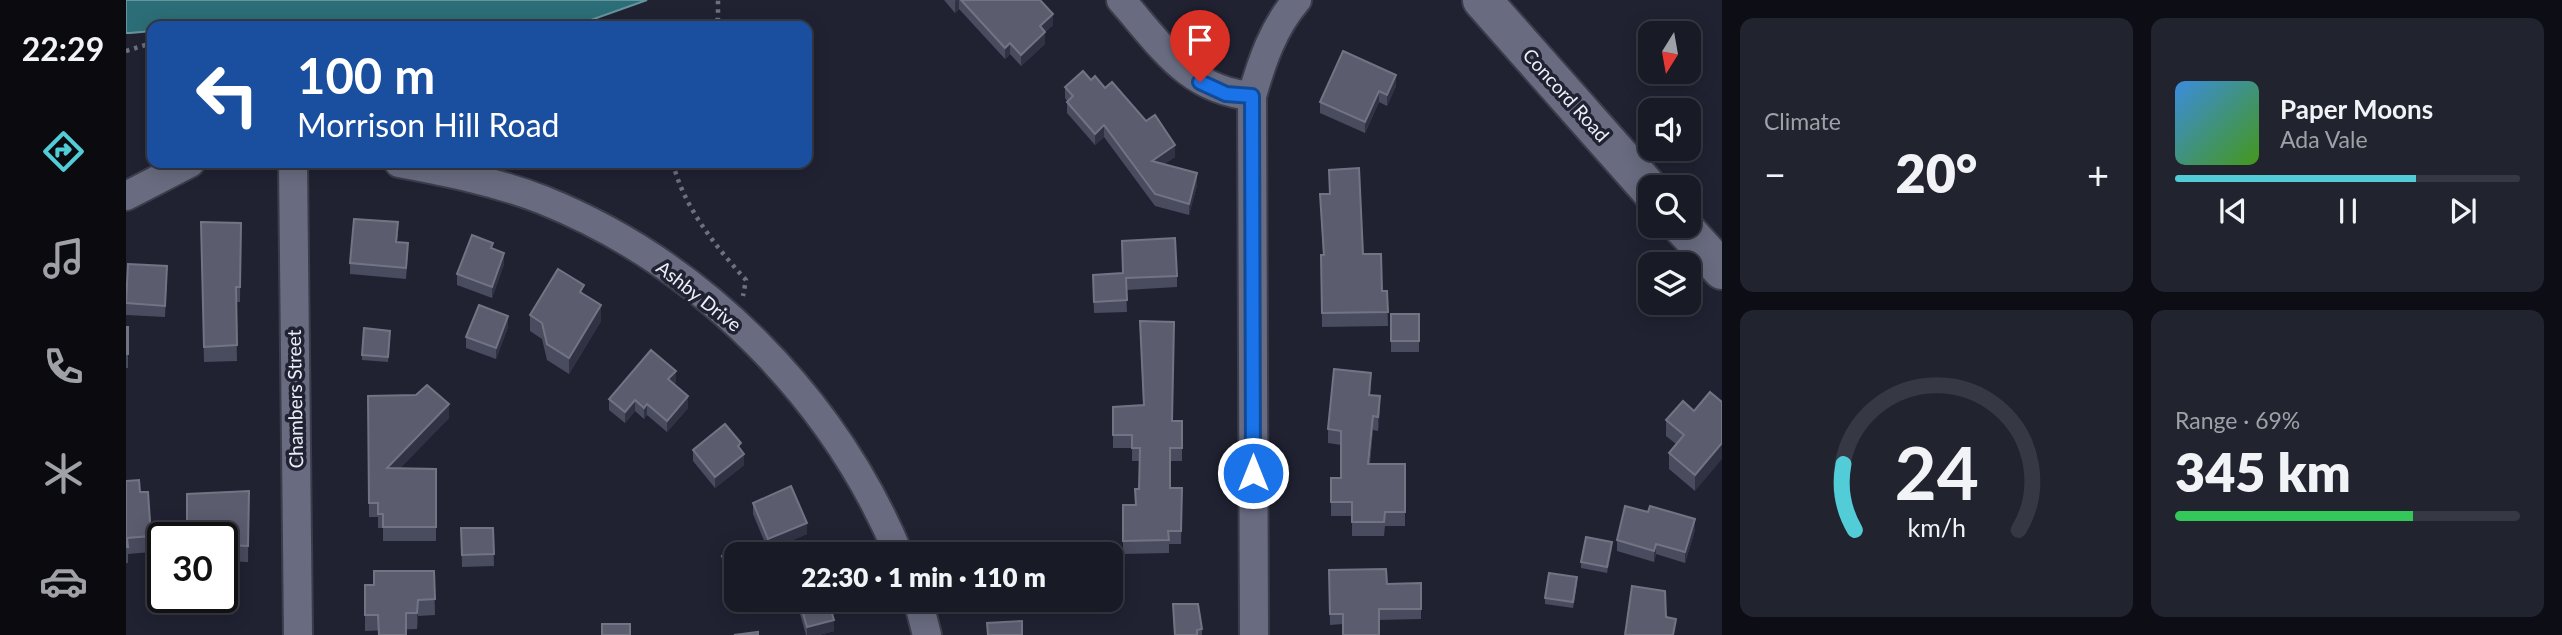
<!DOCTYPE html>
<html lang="en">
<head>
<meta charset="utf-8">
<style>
	:root { --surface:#181a26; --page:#21232e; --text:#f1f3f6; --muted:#9fa1a7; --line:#363843; --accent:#52ccd6 }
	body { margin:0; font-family:Lato,sans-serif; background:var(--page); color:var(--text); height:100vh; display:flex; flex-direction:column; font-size:26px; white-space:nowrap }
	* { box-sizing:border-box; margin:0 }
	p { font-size:23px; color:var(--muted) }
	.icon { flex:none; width:38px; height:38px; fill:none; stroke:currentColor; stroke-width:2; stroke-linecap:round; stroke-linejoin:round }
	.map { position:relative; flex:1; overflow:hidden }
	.details { display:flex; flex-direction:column; gap:18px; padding:18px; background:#0d0e15; width:840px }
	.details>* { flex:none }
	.guide { position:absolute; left:21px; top:21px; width:665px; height:147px; border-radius:14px; box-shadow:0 4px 18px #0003,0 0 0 2px var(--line); background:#1a4fa0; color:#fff; overflow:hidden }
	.needle { width:46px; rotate:191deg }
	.buttons { position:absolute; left:1512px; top:21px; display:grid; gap:14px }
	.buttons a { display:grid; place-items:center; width:63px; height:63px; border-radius:14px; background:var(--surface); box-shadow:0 4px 18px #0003,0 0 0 2px var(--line); font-size:35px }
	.speed { position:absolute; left:21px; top:522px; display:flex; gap:14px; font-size:35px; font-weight:700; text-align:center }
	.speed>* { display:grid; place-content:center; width:91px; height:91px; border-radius:50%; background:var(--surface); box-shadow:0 4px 18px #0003,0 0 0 2px var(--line); line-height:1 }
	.speed .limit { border:4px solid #111; border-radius:10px; background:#fff; color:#111 }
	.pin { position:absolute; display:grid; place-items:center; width:60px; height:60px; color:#fff; margin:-72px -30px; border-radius:50% 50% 50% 0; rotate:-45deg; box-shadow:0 0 7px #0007 }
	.pin .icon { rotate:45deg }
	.me { position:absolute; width:77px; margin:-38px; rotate:0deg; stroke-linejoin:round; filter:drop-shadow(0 0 5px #0008) }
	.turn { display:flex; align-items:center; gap:24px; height:147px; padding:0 35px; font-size:32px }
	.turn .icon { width:91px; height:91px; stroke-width:2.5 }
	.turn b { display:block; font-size:49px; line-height:60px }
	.big { font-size:52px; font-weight:800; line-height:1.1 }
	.details .tile { flex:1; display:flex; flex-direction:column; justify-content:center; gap:10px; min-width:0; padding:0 24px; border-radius:14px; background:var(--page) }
	.details .dial { align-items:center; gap:0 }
	.dial svg { height:182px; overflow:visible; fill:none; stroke:var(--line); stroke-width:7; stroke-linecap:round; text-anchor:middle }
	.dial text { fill:var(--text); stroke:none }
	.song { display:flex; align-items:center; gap:21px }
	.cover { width:84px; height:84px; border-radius:10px; background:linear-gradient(135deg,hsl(210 70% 55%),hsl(100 70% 35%)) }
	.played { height:7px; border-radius:4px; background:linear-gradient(90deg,var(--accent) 70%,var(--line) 70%) }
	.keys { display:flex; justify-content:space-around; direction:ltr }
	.heat { display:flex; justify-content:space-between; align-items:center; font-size:38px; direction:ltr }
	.charge { height:10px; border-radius:5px; background:linear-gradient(90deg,#34c759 69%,var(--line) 0) }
	.details .tiles { flex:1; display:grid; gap:18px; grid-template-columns:repeat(2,1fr) }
	.trip { position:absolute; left:598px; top:542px; width:399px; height:70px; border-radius:14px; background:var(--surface); box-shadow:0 4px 18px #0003,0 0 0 2px var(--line); font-weight:800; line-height:70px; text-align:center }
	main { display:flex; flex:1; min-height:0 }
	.tab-bar { display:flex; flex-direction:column; width:126px; justify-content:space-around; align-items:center; background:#0a0a0f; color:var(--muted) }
	.tab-bar .icon { width:49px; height:49px }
	.tab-bar .active { color:var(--accent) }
	.tab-bar b { font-size:32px; color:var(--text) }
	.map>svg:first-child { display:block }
	.water { fill:#2c6e77; stroke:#66949e; stroke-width:2 }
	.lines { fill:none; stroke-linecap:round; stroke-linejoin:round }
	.street-casing { stroke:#3c3d4b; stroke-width:32 }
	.secondary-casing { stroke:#3c3d4b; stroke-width:42 }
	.path { stroke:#6e707e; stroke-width:4.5; stroke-dasharray:3.5 5; stroke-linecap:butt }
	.street { stroke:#696c80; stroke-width:28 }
	.secondary { stroke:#696c80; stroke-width:38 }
	.wall { fill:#494b5e }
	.shaded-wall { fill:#313345 }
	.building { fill:#5b5d6f; stroke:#727484; stroke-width:2 }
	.route-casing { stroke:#114b97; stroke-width:18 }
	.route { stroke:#1a73e8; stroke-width:12 }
	.labels { text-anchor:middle; stroke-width:7; stroke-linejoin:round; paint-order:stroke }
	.street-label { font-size:19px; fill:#eceefa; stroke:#202232 }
</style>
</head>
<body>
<main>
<nav class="tab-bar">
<b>22:29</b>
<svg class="icon active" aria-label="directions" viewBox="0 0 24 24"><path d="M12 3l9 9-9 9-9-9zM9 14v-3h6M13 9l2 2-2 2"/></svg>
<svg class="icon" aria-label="music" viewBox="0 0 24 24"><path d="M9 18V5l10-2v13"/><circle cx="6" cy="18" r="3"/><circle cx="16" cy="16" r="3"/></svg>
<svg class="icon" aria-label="phone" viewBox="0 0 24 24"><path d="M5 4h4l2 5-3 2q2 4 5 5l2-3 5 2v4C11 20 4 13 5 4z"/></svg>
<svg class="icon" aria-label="climate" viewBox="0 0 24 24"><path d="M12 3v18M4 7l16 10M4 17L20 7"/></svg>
<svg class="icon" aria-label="car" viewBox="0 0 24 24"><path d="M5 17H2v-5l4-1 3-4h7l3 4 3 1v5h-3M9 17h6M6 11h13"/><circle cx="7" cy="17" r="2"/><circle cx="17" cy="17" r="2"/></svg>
</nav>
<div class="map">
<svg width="1596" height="635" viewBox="0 0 1596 635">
	<rect width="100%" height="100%" fill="#202232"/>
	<!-- water -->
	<path class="water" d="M0 0H521L465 20 361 26H225L165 20 26 26V31L4 33H0Z"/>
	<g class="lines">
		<defs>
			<g id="street">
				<path d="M995 0C1035 45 1061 90 1126 96"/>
				<path d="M167 163 172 635"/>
				<path d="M273 163C321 172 371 182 417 200 576 264 708 398 773 555"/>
				<path d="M0 196 64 163"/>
				<path d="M792 600 801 635"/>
				<path d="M1128 635 1126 96C1136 61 1147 28 1171 0"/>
			</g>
			<g id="secondary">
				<path d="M1356 0 1524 190"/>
				<path d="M1556 226 1596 270"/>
			</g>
		</defs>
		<!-- street casing -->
		<use href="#street" class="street-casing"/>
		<!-- secondary casing -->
		<use href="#secondary" class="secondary-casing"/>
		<!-- path -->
		<g class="path">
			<path d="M584 26 592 19V0"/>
			<path d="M0 51 26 43"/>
			<path d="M547 163C557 206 590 247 620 280L617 296"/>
		</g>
		<!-- street -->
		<use href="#street" class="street"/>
		<!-- secondary -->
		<use href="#secondary" class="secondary"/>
	</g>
	<!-- wall -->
	<g class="wall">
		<path d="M818 0H914L927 25 919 32V44L895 66 884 54 879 59 833 9 829 13Z"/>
		<path d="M965 80 979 88 1049 157 1038 164 1071 185 1063 215 1029 206 978 137 969 145 941 113V101L939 98V87Z"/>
		<path d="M1270 86 1261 106 1253 102 1239 133 1194 113V102Z"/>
		<path d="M1203 170 1237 254 1256 291H1261L1262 326 1196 327 1195 255H1197L1194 194H1204Z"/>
		<path d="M115 223 114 302H110L111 361 78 362 75 237Z"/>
		<path d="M272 234 271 242 282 254 280 279 224 274V263Z"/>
		<path d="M996 241 1051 276V287L1000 290 1001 312 968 313 967 275 997 273Z"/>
		<path d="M367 248 378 264 366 298 331 285V274Z"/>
		<path d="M41 277 39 317 0 315V303Z"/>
		<path d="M458 295 475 321 443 374 421 360 416 339 404 331V315Z"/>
		<rect x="1265" y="314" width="28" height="38"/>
		<path d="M1014 321 1047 421H1056V461H1044V488H1056L1055 544H1043V553L997 554V505H1009L1013 489 1014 461H1006V448H987V407L1017 405Z"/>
		<path d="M0 327 2 354V368H0Z"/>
		<path d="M382 327 370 359 340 348V337Z"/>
		<path d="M264 337 262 362 236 360V355Z"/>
		<path d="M550 382 548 384 562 408 541 432 521 415 518 419 509 411 499 423 483 410V399Z"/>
		<path d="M1245 387 1244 395 1254 410 1252 431 1247 430 1244 464H1279V526H1259L1258 536H1226V516H1205V478H1215V445L1202 443V429Z"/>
		<path d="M1584 392 1569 491 1543 469V453L1550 444 1540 436V420L1568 411Z"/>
		<path d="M242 396 323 418 274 468 310 469V541H257V528H252V517H243Z"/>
		<path d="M567 450H615L618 465 589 488 567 461Z"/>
		<path d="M0 481 14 492 25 536V552L2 554V563H0Z"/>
		<path d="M123 491 122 562 99 561 98 570H96V537Z"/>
		<path d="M627 503 681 534 642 550 627 514Z"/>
		<path d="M1522 512 1569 530 1559 563 1530 554 1528 562 1491 551V540Z"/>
		<path d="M335 528H367L368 566 336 567Z"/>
		<path d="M624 544 609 597 596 567V556Z"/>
		<path d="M1486 548 1481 573 1455 568V562Z"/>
		<path d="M994 549 995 581H985V555Z"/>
		<path d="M1203 570 1261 584 1295 583V619L1253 620 1217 624 1204 625Z"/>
		<path d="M308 571 309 615 292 616 291 629 239 631V585H248Z"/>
		<path d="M1451 583 1447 608 1419 604V598Z"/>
		<path d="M670 600H720V604L705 609 708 631 693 635H680Z"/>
		<path d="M1047 604 1076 629V635H1048Z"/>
	</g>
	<!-- shaded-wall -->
	<g class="shaded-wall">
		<path d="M830 0H833V9L829 13V1Z"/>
		<path d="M927 14V25L919 32V44L895 66V55L914 26Z"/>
		<path d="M884 43V54L879 59V48Z"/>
		<path d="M1270 75V86L1261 106V95Z"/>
		<path d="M1253 91V102L1239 133V122Z"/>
		<path d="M978 125V137L969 145V134Z"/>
		<path d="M1049 145V157L1026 173V161Z"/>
		<path d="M1071 173V185L1063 215V204Z"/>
		<path d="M378 253V264L366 298V287Z"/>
		<path d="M475 305V321L443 374V358Z"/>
		<path d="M382 316V327L370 359V348Z"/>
		<path d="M550 371V382L542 391V379Z"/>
		<path d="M562 396V408L541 432V421Z"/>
		<path d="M1254 396V410L1252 431V417Z"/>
		<path d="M509 400V411L499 423V412Z"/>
		<path d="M323 404V418L261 482V468Z"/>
		<path d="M521 404V415L518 419V408Z"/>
		<path d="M1247 416V430L1242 478V464Z"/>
		<path d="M1596 443V459L1569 491V475Z"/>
		<path d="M618 454V465L589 488V477Z"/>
		<path d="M1569 519V530L1559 563V552Z"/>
		<path d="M681 523V534L642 550V539Z"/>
		<path d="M1486 542V548L1481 573V567Z"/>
		<path d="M1530 544V554L1528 562V551Z"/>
		<path d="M611 585V596L609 597V586Z"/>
		<path d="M292 600V616L291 629V613Z"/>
		<path d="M702 600H720V604L702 610Z"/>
		<path d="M708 620V631L693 635H681V627Z"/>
	</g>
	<!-- building -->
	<g class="building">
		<path d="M835 0H914L927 14 914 26 919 32 895 55 884 43 879 48Z"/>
		<path d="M1217 51 1270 75 1261 95 1253 91 1239 122 1194 102Z"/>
		<path d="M957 71 965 80 969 76 979 88 986 82 1020 121 1029 115 1049 145 1026 161 1071 173 1063 204 1029 194 978 125 969 134 941 102 947 96 939 87Z"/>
		<path d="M1233 168 1237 254H1255L1256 291H1261L1262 312 1196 313 1195 255H1198L1194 194H1204L1203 170Z"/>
		<path d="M228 219 272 222 270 242 282 243 280 268 224 263Z"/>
		<path d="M75 222 115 223 114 287H110L111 345 78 347Z"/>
		<path d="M346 235 367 243 365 248 378 253 366 287 331 274Z"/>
		<path d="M1049 238 1051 276 1000 278 1001 300 968 302 967 275 997 273 996 241Z"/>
		<path d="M2 264 41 266 39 306 0 303Z"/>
		<path d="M432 269 458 285 454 292 475 305 443 358 421 344 416 323 404 315Z"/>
		<path d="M353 305 382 316 370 348 340 337Z"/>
		<rect x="1265" y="314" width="28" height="27"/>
		<path d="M1014 321 1048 322 1046 421H1056V448H1044V488H1056L1055 531H1042L1043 540 997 541V505H1010L1009 489H1013L1014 448H1006V435H987V407L1018 405Z"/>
		<rect x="0" y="327" width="2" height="27"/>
		<path d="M238 328 264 331 262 357 236 355Z"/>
		<path d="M525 350 550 371 542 379 562 396 541 421 521 404 518 408 509 400 499 412 483 399Z"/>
		<path d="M1208 369 1245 373 1243 395 1254 396 1252 417 1247 416 1242 464H1279V512H1259L1258 522H1226V502H1205V478H1215V431L1202 429Z"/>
		<path d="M301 385 323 404 261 468 310 469V527H257V514H252V503H243L242 396 290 395Z"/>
		<path d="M1584 392 1596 402V443L1569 475 1543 453 1558 435 1540 420 1557 401 1568 411Z"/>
		<path d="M599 424 615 443 612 446 618 454 589 477 567 450Z"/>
		<path d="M13 480 14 492H22L25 536 1 538 2 547H0V481Z"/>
		<path d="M665 486 681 523 642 539 627 503Z"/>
		<path d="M123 491 122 546 99 545 98 554H96V537H61V494Z"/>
		<path d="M1499 506 1522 512 1524 506 1569 519 1559 552 1530 544 1528 551 1491 540Z"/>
		<path d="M335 528H367L368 554 336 555Z"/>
		<path d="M1460 537 1486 542 1481 567 1455 562Z"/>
		<path d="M624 544 629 555H611V585L609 586 596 556Z"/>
		<path d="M994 549 995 575 985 576V555H968V550Z"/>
		<path d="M1260 569 1261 584 1295 583V609H1253V635H1217V614H1204L1203 570Z"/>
		<path d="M248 571H308L309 599 292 600 291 613H280V635H253L252 615H239V585H248Z"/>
		<path d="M1423 573 1451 577 1447 602 1419 598Z"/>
		<path d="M1506 586 1539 591 1540 617 1550 619 1547 635H1499Z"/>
		<path d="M673 600H702L708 620 681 627Z"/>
		<path d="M1047 604H1072L1076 629 1071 630V635H1049Z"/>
		<path d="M896 621V635H862L861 623Z"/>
		<rect x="476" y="624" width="28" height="11"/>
		<path d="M632 632V635H608Z"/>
	</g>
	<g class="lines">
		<defs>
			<path id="route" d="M1074 82 1100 94 1126 96 1127 473"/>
		</defs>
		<!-- route casing -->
		<use href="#route" class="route-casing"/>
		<!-- route -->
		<use href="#route" class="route"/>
	</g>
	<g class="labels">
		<!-- street labels -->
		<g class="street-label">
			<text transform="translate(1440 95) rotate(48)" y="7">Concord Road</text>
			<text transform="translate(573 296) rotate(38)" y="7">Ashby Drive</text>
			<text transform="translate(169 399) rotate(-91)" y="7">Chambers Street</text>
		</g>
	</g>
</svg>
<div class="buttons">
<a><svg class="needle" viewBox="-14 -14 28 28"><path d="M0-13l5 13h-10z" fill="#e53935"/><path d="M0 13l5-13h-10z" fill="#9fa1a7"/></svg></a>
<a><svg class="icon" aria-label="sound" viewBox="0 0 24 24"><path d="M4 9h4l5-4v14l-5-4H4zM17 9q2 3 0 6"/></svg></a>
<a><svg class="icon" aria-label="search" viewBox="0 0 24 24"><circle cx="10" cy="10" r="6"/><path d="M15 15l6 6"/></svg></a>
<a><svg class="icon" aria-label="layers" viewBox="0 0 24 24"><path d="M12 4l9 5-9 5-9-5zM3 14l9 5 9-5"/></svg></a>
</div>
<div class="speed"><div class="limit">30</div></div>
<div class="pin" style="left:1074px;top:82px;background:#d93025"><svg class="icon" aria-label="arrive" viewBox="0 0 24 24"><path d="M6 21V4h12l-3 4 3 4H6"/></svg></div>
<svg class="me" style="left:1127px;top:473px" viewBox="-20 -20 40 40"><circle r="17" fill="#1a73e8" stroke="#fff" stroke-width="3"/><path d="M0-11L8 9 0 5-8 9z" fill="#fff"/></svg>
<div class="trip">22:30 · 1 min · 110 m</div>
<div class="guide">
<div class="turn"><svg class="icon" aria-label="left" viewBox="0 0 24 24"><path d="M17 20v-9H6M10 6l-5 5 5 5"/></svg><div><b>100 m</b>Morrison Hill Road</div></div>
</div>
</div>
<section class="details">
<div class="tiles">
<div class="tile"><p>Climate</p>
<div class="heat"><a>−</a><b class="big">20°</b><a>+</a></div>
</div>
<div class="tile">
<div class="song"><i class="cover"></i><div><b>Paper Moons</b><p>Ada Vale</p></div></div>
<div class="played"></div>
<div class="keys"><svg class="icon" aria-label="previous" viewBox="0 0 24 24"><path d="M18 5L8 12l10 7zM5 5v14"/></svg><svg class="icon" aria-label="pause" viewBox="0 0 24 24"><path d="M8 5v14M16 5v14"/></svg><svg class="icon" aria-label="next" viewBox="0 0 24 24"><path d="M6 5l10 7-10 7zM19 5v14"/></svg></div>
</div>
<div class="tile dial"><svg viewBox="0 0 100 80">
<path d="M14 69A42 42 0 1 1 86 69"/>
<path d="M14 69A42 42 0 0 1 9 40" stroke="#52ccd6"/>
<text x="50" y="56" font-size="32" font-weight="700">24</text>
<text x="50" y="72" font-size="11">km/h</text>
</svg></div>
<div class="tile"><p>Range · 69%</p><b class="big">345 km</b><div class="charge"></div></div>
</div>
</section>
</main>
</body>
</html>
